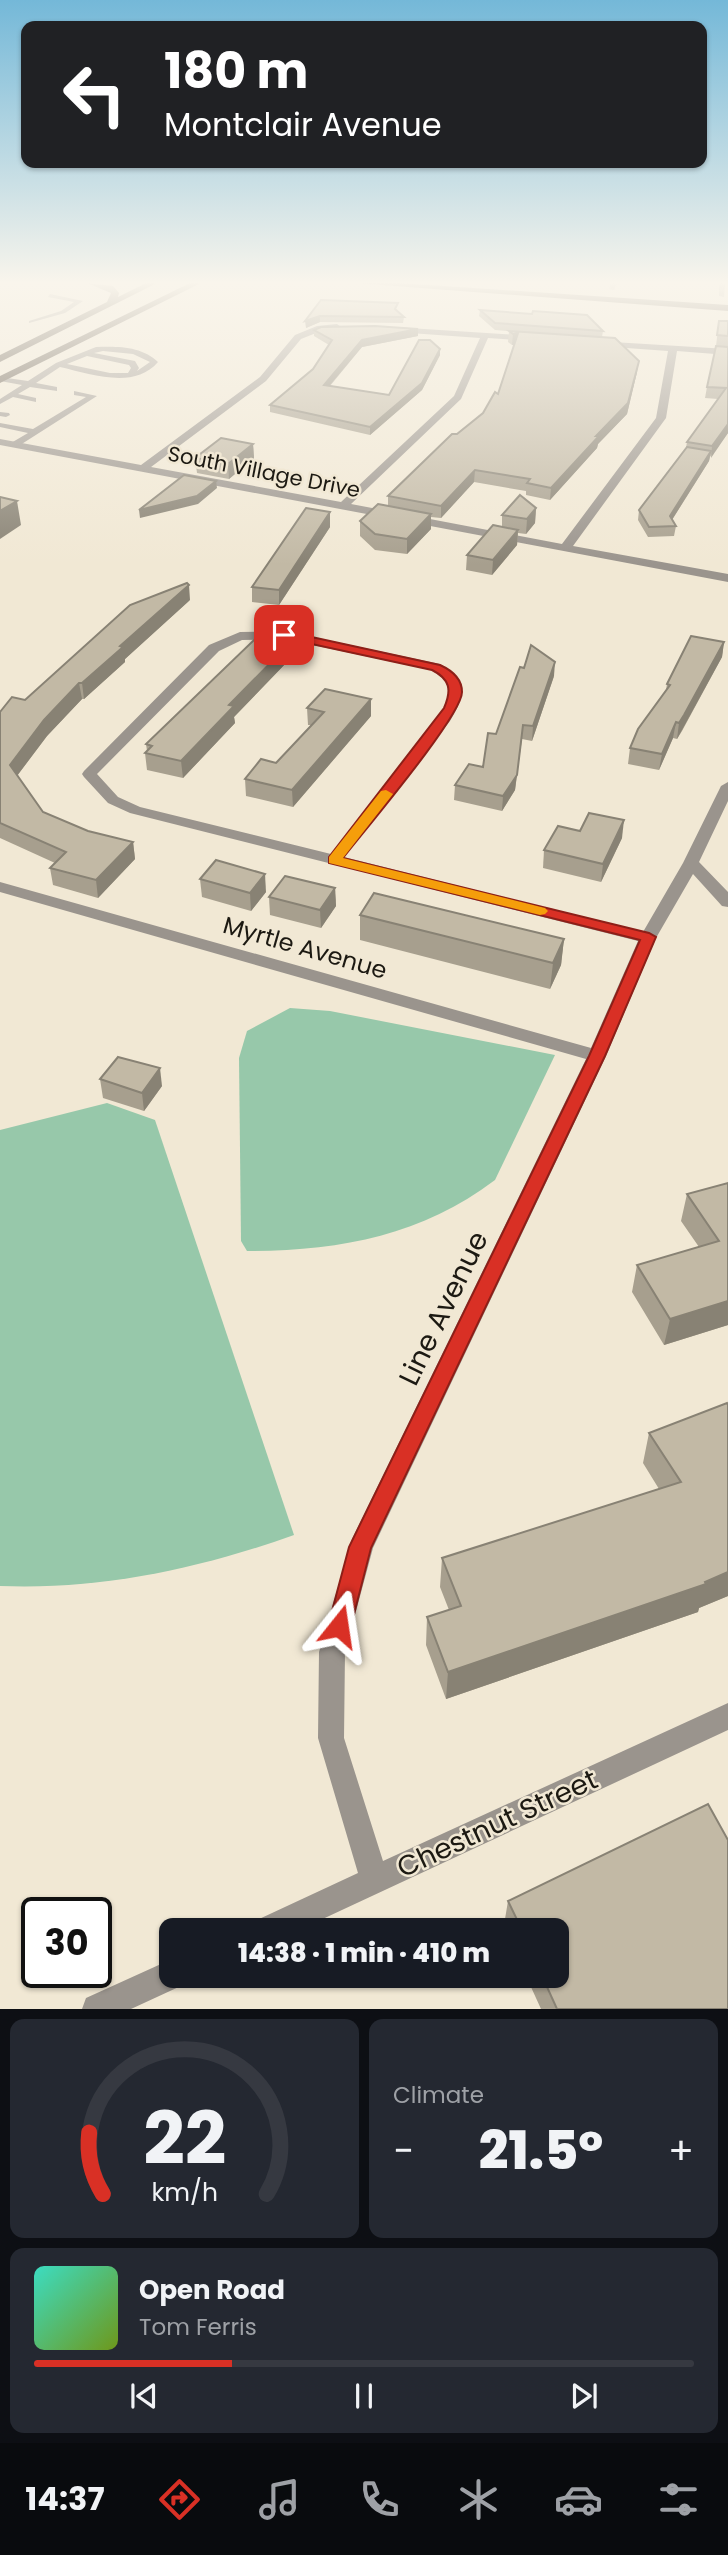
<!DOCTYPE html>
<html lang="en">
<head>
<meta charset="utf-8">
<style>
	:root { --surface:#171b24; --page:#242831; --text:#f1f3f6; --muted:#9ea1a6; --line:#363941; --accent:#d93025 }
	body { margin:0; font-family:Poppins,sans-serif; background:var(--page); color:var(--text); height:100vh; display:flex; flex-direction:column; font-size:26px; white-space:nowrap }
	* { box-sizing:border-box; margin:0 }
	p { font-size:23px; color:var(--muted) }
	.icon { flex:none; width:38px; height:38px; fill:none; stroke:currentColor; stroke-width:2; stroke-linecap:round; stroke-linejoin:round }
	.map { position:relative; height:2009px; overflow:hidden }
	.side { display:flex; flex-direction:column; gap:10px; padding:10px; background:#0d0f14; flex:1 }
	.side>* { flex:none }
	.hud { position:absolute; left:21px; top:21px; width:686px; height:147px; border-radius:14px; box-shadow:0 2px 5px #0004; background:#202124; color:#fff; overflow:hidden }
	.speed { position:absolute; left:21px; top:1897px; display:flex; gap:14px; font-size:35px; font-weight:700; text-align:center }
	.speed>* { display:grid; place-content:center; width:91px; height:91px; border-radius:50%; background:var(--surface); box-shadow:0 2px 5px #0004; line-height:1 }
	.speed .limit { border:4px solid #111; border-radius:10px; background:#fff; color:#111 }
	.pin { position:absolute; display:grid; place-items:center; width:60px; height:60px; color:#fff; margin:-30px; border-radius:14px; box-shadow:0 4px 10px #0006 }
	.me { position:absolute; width:77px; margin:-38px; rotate:15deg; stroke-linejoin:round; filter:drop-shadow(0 0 5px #0008) }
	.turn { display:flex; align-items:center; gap:24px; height:147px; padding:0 28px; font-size:32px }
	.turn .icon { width:91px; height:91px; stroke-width:2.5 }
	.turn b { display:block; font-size:49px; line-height:60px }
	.big { font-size:52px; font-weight:800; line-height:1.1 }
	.side .widget { flex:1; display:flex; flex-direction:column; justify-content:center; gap:10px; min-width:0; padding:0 24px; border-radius:14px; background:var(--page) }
	.side .dial { align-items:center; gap:0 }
	.dial svg { height:182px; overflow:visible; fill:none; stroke:var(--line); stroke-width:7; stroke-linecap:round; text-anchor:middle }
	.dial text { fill:var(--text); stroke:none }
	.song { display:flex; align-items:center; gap:21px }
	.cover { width:84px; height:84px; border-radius:10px; background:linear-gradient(135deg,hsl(170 70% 55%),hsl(80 70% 35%)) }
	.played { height:7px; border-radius:4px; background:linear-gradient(90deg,var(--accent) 30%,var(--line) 30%) }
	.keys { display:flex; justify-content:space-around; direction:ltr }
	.heat { display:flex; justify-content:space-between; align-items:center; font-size:38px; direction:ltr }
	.side .tiles { flex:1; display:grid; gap:10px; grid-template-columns:1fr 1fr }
	.widget:last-child { grid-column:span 2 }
	.trip { position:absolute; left:159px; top:1918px; width:410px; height:70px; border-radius:14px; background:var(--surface); box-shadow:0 2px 5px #0004; font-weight:800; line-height:70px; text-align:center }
	.tab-bar { display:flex; height:112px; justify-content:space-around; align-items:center; background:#090b0e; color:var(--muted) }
	.tab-bar .icon { width:49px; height:49px }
	.tab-bar .active { color:var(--accent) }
	.tab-bar b { font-size:32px; color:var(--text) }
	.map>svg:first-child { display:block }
	.green { fill:#97c8aa }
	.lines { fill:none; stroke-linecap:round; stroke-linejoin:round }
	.service { fill:#9a948d; fill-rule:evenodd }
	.minor { fill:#9a948d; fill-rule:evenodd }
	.primary { fill:#5a5043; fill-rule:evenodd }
	.wall { fill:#a79f8e }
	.shaded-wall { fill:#888274 }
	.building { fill:#c2b9a5; stroke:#888274; stroke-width:2 }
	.route { fill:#d93025; stroke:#8d1f18; stroke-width:2 }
	.slow { fill:#f59e0b }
	.labels { text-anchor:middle; stroke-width:5; stroke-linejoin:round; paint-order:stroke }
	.far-street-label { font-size:21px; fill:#1c1912; stroke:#f1e8d4 }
	.street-label { font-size:24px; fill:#1c1912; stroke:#f1e8d4 }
	.near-street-label { font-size:28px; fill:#1c1912; stroke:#f1e8d4 }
</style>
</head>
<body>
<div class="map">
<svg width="728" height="2009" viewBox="0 0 728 2009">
	<rect width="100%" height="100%" fill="#f1e8d4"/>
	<!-- green -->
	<g class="green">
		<path d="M290 1008 330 1011 555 1055 495 1180C421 1236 338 1251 247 1251L241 1241 239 1058 247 1031Z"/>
		<path d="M107 1103 155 1120 294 1535C199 1569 100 1590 0 1586V1130Z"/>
	</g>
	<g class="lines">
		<!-- service -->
		<g class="service">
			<path d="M611 283H617L614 290 609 289Z"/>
			<path d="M719 283H725L724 297 719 296Z"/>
			<path d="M50 294 83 301 65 313 29 323V321L61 311 74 302 48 297Z"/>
			<path d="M96 347C117 346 142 346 158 362 134 390 91 374 60 367L36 383 57 387V391L30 387 18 394 36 398V402L13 397 0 404V399L22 385 0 381V377L28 381 56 363ZM103 351 133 354 150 362 137 371 139 368 135 361 94 353ZM87 356 129 365 131 368 128 373H110L67 364Z"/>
			<path d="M74 391 97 396 17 447H11V443L28 433 0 427V423L33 429 86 397 74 395Z"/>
			<path d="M0 412 9 413 10 415 6 417 0 416Z"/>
		</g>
		<!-- minor -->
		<g class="minor">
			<path d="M337 324 341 327 340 329 321 331 301 339 266 381 151 467 341 502 454 396 480 338 396 332 393 331V327L532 336 536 339 535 341 488 338 461 399 351 504 562 544 656 418 668 351 599 346 594 343 596 341 728 349V355L677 351 666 418 573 546 728 574V582L0 445V439L141 465 260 377 295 335 317 326Z"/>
			<path d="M284 631 440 664C468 681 466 695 450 721L344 857 643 932 683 863 721 786 728 782V801L699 862 728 892V907L722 906 693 874 656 938 606 1056 373 1548 345 1652 344 1738 383 1861 728 1703V1730L299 1930H252L257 1920 358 1873 318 1738 319 1652 352 1539 586 1059 0 892V882L591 1048 638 941 130 813 108 803 84 777 82 774 84 771 209 645 240 632ZM284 639 431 670C456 685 451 697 437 720L331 854 140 807 118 797 97 774 219 651 242 640Z"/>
			<path d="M172 1959V1976H186L183 1985 131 2009H82L86 1998Z"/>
		</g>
		<!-- primary -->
		<g class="primary">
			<path d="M87 283 113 286 119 293 118 297 146 283H157L0 362V355L107 302 111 293Z"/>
			<path d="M190 283H201L0 383V376Z"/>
			<path d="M355 283H400L728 305V311Z"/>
		</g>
	</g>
	<!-- wall -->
	<g class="wall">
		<path d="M321 300 398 310 397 311 404 317 403 323 320 322 306 328Z"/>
		<path d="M480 310 603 331 602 337 637 372 627 414 598 444 597 448 550 500 526 495V491L474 482 441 518 431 517V529L407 554 375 550 360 536V521L388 506V496L483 413 498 394 515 345H512L508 342 509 331 520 332 495 330 479 316Z"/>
		<path d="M719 321H728V433L710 457 709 461 672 520 676 526 674 536 648 537 638 520 639 510 686 448 687 442 718 399 705 398 707 387 725 347 716 346Z"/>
		<path d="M418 329V336L362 347 330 386 389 395 440 349V355L422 390 370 435 270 412V405L313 369 329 345 314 336V330Z"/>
		<path d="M253 444 254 458 229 479 197 473 195 458Z"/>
		<path d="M536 508 535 523 526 534 518 533 517 545 492 575 466 570 467 555 502 527V515Z"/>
		<path d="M330 512V527L279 605 252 602V587Z"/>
		<path d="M190 600 125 659V662L84 699H82L47 736 17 776 43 812 88 831 133 842 135 859 98 898 53 885 50 868 55 863 0 838V712L25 700Z"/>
		<path d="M724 642 722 657 682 731 677 739 673 738 659 770 628 764 630 748 666 690 667 684Z"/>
		<path d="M287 662 234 717 235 723 183 778 147 770 145 753 147 751 146 744Z"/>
		<path d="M554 676 532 741 522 739 515 790 502 811 454 800 455 785 483 767Z"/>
		<path d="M307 708 371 716 293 807 246 796 245 779 276 763 311 725H308Z"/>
		<path d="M580 831 622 838 601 882 543 868 544 850Z"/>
		<path d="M200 879 266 892 251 911 202 897Z"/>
		<path d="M335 888 336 906 321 928 270 915 269 897Z"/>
		<path d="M360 915 564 939 561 965 550 989 360 940Z"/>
		<path d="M100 1079 162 1086 144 1111 103 1098Z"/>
		<path d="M728 1183V1325L664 1345 632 1292 637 1265 699 1247 681 1221 687 1194Z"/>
		<path d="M728 1405V1596L699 1608 698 1612 446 1699 426 1645 427 1617 449 1610 440 1587 442 1558 659 1489 643 1463 649 1433Z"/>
		<path d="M508 1901 728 2009H541L526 1976H556V1930H506L504 1925Z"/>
	</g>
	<!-- shaded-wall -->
	<g class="shaded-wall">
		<path d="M320 316V322L306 328 305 321Z"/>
		<path d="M418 329V336L362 347 324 392V385L362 340Z"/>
		<path d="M518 333V344L512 345 513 334Z"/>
		<path d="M440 349V355L422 390 370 435V427Z"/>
		<path d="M639 361 637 372 627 414 598 444 597 448 550 500 551 488Z"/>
		<path d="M728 424V433L711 458 712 446Z"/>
		<path d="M253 444 254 458 229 479 228 464Z"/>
		<path d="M711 451 709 461 668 526 670 516Z"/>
		<path d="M475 470 474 482 441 518V506Z"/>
		<path d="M216 481 217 488 198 504 140 518 139 510Z"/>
		<path d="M17 501 21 525 0 539V511Z"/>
		<path d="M536 508 535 523 526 534 527 519Z"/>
		<path d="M330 512V527L279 605V590Z"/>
		<path d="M431 514V529L407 554V539Z"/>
		<path d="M518 530 517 545 492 575 493 560Z"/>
		<path d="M189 585 190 600 125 659V662L84 699 82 683 120 646Z"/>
		<path d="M724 642 722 657 677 739 679 723Z"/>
		<path d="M287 646V662L234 717 235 723 183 778 181 761 229 705Z"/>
		<path d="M555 662 554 676 532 741 533 726Z"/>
		<path d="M79 683 82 699 47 736 13 781 10 765 44 720Z"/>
		<path d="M371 699V716L293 807 292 790Z"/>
		<path d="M676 722 673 738 659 770 662 754Z"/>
		<path d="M523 725 515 790 502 811 503 796Z"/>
		<path d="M624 820 622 838 601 882 603 864Z"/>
		<path d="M133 842 135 859 98 898 96 880Z"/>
		<path d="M265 874 266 892 251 911 250 893Z"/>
		<path d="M335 888 336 906 321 928 320 910Z"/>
		<path d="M564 939 561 965 550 989 553 963Z"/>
		<path d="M160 1068 162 1086 144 1111 142 1093Z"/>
		<path d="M728 1301V1325L664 1345 670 1319Z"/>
		<path d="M728 1572V1596L699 1608 698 1612 446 1699 448 1672 705 1582Z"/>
	</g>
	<!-- building -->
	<g class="building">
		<path d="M321 300 398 303 395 309 404 317 320 316 305 321Z"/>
		<path d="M480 310 532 314 533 311 587 315 603 331 495 323Z"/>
		<path d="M719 321H728V336L717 335Z"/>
		<path d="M375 326 418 329 362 340 324 385 389 395 419 340H430L440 349 422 383 370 427 270 405 313 369 332 340 314 330 321 327Z"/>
		<path d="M509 331 615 338 639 361 628 403 596 436H599L551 488 527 483 530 479 475 470 441 506 388 496 452 434H457L483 413 495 392 498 394 518 333 513 334Z"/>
		<path d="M716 346 728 347V424L712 446 687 442 726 388 707 387Z"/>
		<path d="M221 438 253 444 228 464 195 458Z"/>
		<path d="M687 447 711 451 670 516 676 526 649 527 639 510Z"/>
		<path d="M184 475 216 481 197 496 139 510Z"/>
		<path d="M520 495 536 508 527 519 502 515Z"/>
		<path d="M0 497 17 501 0 511Z"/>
		<path d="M378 504 431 514 407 539 375 534 360 521Z"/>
		<path d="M306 508 330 512 279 590 252 587Z"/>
		<path d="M493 525 518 530 493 560 467 555Z"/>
		<path d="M187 583 189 585 120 646 123 647 82 683H79L44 720 10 765 43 812 88 831 133 842 96 880 50 868 66 852 0 823V712L12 697 25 700 130 605Z"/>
		<path d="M691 636 724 642 684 715 679 723 676 722 662 754 630 748 638 729 670 685 667 684Z"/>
		<path d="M255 639 287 646 229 705 234 706 181 761 145 753 152 746 146 744Z"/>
		<path d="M531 645 555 662 533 726 523 725 517 775 503 796 455 785 469 764 483 767 488 733 496 734 520 667 524 668Z"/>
		<path d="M325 689 371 699 292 790 245 779 261 759 276 763 324 712 307 708Z"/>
		<path d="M589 813 624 820 603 864 544 850 558 826 580 831Z"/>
		<path d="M216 860 265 874 250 893 200 879Z"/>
		<path d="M285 876 335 888 320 910 269 897Z"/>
		<path d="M374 893 564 939 553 963 360 915Z"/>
		<path d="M118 1057 160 1068 142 1093 100 1079Z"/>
		<path d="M728 1183V1301L670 1319 637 1265 719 1241 687 1194Z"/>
		<path d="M727 1403 728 1405V1572L705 1582 706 1584 448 1672 427 1617 461 1606 442 1558 681 1482 649 1433Z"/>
		<path d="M708 1804 728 1840V2009H557L542 1976H556V1930H522L508 1901Z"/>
	</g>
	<!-- sky -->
	<linearGradient id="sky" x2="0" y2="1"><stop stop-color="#74b8d8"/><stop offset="0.5" stop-color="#f9f5ec"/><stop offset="1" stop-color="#f9f5ec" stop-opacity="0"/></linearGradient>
	<rect width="728" height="565" fill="url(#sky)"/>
	<!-- route -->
	<path class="route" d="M284 631 440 665C451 670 462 678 462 692 462 716 363 832 343 858L649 933 656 937 605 1056 371 1548 351 1626 348 1634 339 1637 331 1634 328 1626 349 1547 589 1056 640 940 329 863V857L444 708C452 690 450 679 432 670L279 637V632Z"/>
	<!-- slow -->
	<path class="slow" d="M386 790 393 794 343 858 545 908 548 911 545 914 540 915 329 863V857L381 791Z"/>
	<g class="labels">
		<!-- far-street labels -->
		<g class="far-street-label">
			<text transform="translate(264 472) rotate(11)" y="7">South Village Drive</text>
		</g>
		<!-- street labels -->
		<g class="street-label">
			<text transform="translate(305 948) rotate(16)" y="8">Myrtle Avenue</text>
		</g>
		<!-- near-street labels -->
		<g class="near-street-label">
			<text transform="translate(443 1308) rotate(-64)" y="10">Line Avenue</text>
			<text transform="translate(497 1823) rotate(-25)" y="10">Chestnut Street</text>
		</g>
	</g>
</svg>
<div class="speed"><div class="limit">30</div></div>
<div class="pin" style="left:284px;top:635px;background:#d93025"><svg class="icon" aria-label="arrive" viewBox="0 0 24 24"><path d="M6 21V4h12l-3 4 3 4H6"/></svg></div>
<svg class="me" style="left:339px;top:1626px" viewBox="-20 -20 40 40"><path d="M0-17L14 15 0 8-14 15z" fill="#d93025" stroke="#fff" stroke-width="4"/></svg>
<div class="trip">14:38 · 1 min · 410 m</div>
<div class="hud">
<div class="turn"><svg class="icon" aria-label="left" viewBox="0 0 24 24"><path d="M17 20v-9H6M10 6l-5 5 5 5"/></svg><div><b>180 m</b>Montclair Avenue</div></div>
</div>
</div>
<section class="side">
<div class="tiles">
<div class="widget dial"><svg viewBox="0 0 100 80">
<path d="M14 69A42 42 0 1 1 86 69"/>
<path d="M14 69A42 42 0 0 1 8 42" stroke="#d93025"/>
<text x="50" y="56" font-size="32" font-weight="700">22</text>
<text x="50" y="72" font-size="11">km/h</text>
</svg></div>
<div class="widget"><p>Climate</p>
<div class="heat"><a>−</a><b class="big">21.5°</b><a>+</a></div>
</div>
<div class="widget">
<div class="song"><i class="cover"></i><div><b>Open Road</b><p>Tom Ferris</p></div></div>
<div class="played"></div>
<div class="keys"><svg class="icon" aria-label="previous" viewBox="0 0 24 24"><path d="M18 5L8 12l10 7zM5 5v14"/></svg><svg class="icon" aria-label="pause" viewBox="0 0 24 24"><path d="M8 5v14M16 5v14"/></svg><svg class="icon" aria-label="next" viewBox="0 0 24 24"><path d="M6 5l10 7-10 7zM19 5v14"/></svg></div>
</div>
</div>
</section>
<nav class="tab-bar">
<b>14:37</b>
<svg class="icon active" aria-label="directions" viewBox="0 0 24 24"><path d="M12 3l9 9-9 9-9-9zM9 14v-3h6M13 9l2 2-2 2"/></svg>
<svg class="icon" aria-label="music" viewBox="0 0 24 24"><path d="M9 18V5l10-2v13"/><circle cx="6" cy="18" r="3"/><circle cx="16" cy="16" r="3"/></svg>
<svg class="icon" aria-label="phone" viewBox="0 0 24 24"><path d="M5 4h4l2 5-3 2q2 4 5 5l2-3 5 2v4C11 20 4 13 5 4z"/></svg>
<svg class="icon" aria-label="climate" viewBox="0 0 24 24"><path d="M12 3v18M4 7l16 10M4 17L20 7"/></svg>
<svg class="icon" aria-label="car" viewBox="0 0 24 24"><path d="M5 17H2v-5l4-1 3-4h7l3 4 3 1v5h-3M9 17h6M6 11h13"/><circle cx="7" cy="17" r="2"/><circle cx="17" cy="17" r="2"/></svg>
<svg class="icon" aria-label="filters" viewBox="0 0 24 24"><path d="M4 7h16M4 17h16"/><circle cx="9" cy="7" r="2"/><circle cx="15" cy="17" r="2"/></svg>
</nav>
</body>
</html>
